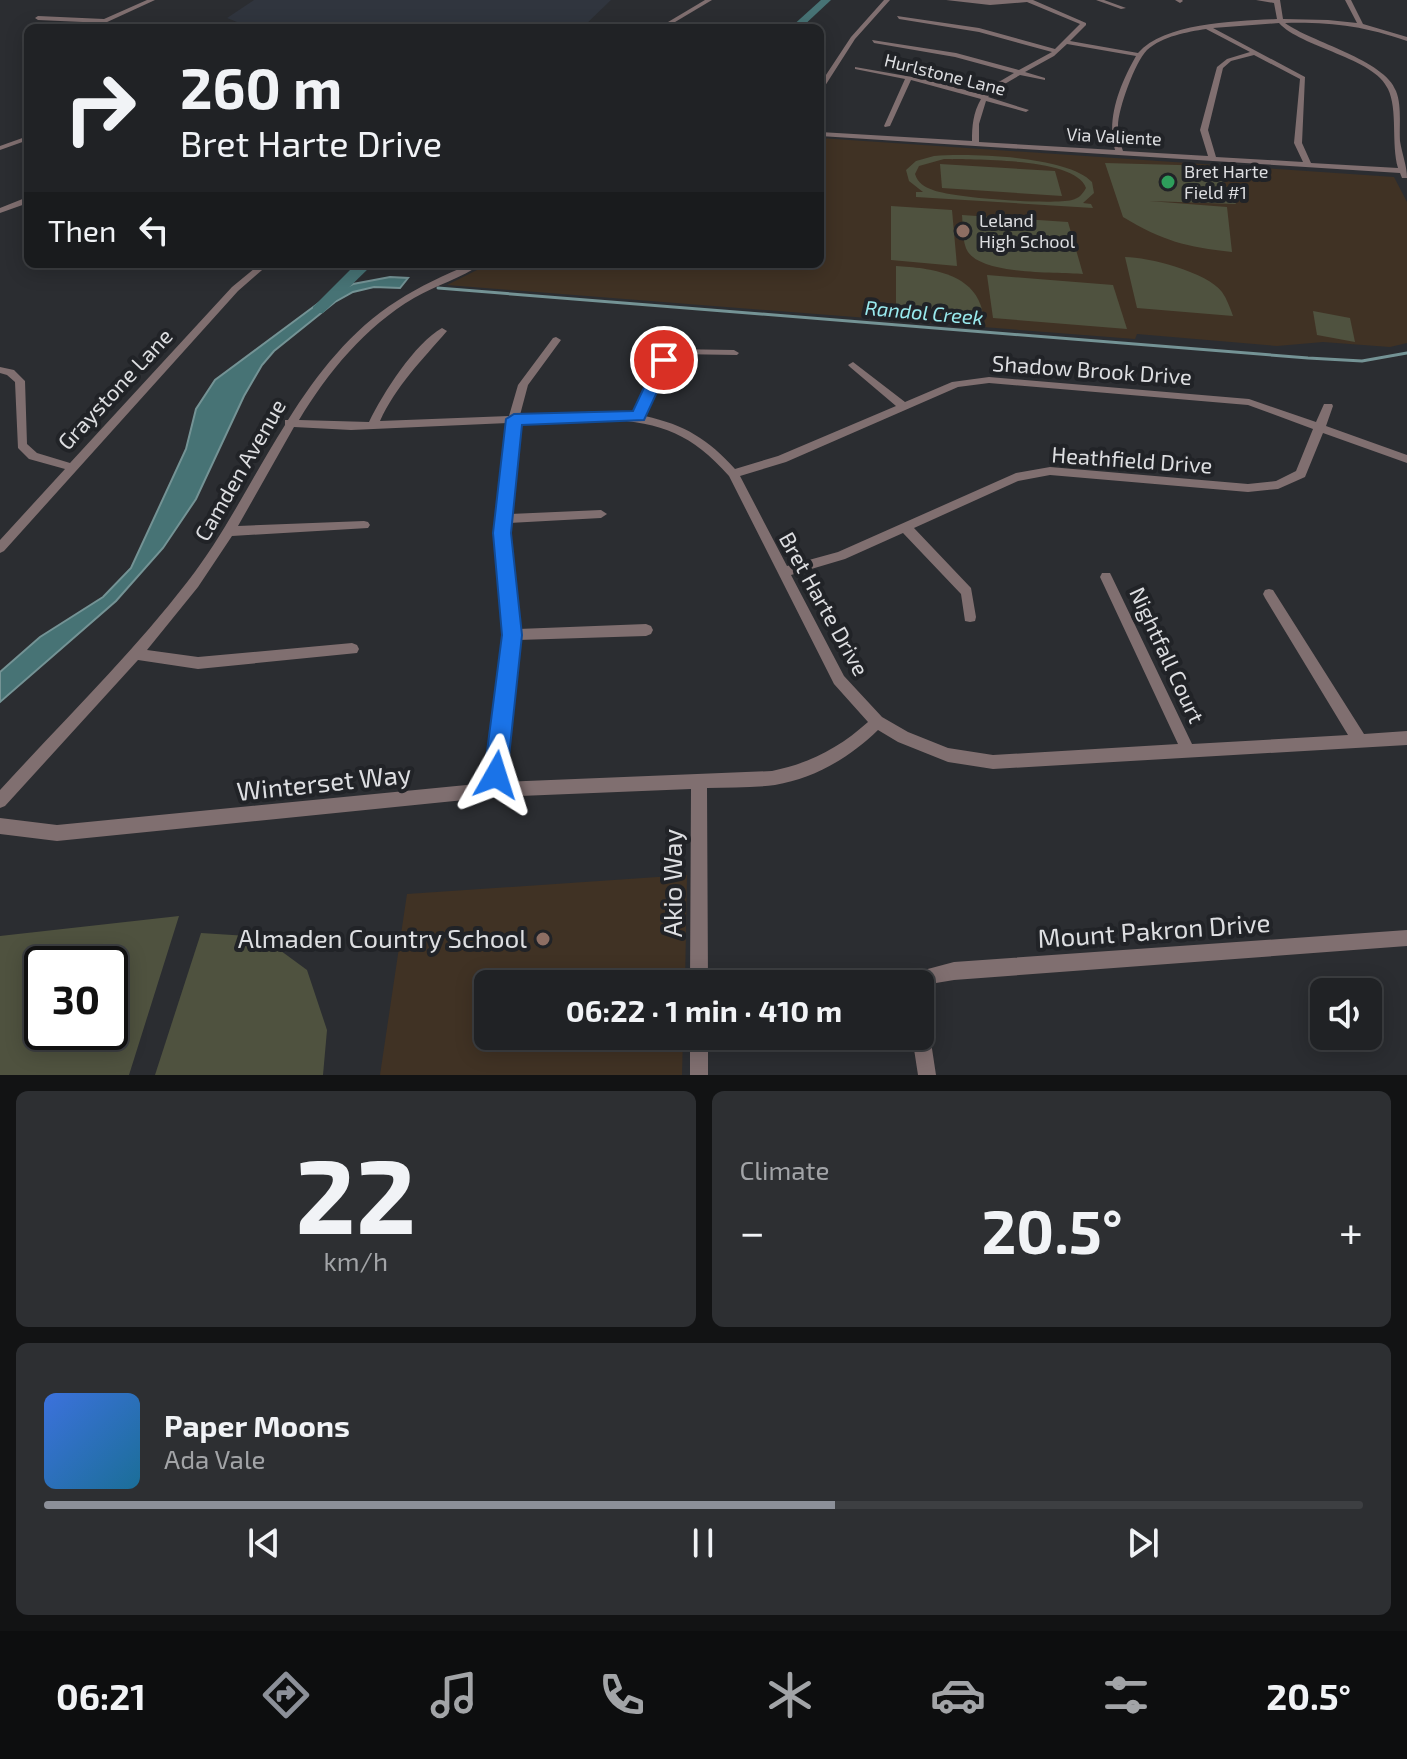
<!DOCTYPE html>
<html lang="en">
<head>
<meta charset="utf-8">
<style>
	:root { --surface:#202225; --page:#2d2f32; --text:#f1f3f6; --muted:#a2a4a7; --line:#3d3f42; --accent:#8c9099 }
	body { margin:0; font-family:"Exo 2",sans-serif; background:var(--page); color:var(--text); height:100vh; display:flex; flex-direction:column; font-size:30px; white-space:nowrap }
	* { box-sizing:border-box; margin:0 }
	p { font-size:26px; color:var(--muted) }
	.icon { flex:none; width:44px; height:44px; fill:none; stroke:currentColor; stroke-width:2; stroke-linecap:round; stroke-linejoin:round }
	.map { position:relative; height:1075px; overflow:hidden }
	.details { display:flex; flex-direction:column; gap:16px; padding:16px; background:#121314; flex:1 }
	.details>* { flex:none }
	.top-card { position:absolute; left:24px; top:24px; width:800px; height:244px; border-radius:12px; box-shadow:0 4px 20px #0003,0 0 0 2px var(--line); background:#202225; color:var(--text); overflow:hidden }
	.controls { position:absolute; left:1310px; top:978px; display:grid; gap:16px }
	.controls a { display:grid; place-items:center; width:72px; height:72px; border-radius:12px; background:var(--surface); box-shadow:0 4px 20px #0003,0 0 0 2px var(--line); font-size:40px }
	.speed { position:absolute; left:24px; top:946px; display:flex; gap:16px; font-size:40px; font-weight:700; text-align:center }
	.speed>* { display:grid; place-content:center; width:104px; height:104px; border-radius:50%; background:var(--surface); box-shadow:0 4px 20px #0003,0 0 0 2px var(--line); line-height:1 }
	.speed .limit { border:4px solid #111; border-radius:12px; background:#fff; color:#111 }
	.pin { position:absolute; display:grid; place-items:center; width:68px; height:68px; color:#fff; margin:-34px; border:4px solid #fff; border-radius:50%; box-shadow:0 2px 8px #0007 }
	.me { position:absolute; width:88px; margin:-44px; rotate:6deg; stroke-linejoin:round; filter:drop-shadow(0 0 6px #0008) }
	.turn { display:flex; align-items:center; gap:28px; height:168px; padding:0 24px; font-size:36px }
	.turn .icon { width:104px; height:104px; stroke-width:2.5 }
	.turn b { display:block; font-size:56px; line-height:68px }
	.then { display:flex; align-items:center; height:76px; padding:0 24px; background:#0003; gap:16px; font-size:30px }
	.big { font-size:60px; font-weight:700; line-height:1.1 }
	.details .tile { flex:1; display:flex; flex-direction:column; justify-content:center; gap:12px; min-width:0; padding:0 28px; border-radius:12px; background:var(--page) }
	.details .dial { align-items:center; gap:0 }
	.dial b { font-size:104px; line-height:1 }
	.song { display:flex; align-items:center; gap:24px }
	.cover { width:96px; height:96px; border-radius:12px; background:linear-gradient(135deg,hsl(220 70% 55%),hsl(200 70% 35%)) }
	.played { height:8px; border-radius:4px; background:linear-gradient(90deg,var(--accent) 60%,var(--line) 60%) }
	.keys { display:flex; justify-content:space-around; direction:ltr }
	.heat { display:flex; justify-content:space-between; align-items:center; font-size:44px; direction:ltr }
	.details .tiles { flex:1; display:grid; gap:16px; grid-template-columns:1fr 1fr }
	.tile:last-child { grid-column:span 2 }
	.trip { position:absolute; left:474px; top:970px; width:460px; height:80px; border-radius:12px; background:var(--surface); box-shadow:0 4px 20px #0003,0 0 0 2px var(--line); font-weight:700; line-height:80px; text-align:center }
	.tab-bar { display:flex; height:128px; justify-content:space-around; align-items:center; background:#0d0e0f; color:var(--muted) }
	.tab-bar .icon { width:56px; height:56px }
	.tab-bar .current { color:var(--accent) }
	.tab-bar b { font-size:36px; color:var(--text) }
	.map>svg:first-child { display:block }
	.built { fill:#30353e }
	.education { fill:#403224 }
	.green { fill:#4f523f; fill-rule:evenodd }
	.water { fill:#477375; stroke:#749395; stroke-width:2 }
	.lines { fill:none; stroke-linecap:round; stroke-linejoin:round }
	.stream { stroke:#749395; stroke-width:3 }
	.river { fill:#477375; fill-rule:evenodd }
	.minor { fill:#806f70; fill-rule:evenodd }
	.route { fill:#1a73e8; stroke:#114b97; stroke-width:2 }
	.leisure-dot { fill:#2e9e5b; stroke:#212327; stroke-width:3 }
	.education-dot { fill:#8d6e63; stroke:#212327; stroke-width:3 }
	.labels { text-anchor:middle; stroke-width:8; stroke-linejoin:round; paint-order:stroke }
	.far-street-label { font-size:18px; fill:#dddee1; stroke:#212327 }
	.far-poi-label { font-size:18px; fill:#dddee1; stroke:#212327; text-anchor:start }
	.far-water-label { font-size:20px; font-style:italic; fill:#99eaee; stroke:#212327 }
	.street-label { font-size:22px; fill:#dddee1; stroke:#212327 }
	.near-street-label { font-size:26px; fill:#dddee1; stroke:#212327 }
	.near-poi-label { font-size:26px; fill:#dddee1; stroke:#212327; text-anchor:end }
</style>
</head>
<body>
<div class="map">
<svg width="1407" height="1075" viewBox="0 0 1407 1075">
	<rect width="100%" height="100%" fill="#2b2d31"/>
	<!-- built -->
	<path class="built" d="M254 0H611L582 28H252L227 18Z"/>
	<!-- education -->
	<g class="education">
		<path d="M820 138 1394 177 1407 202V343L1390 347 1323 342 1277 346 1137 334 1135 339 447 285 489 264H820Z"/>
		<path d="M687 875 685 984H488V1036H683L682 1075H380L407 894Z"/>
	</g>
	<!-- green -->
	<g class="green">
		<path d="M934 156C970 153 1068 156 1092 182L1094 193 1083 203 1091 204 1093 208 916 197V192H923L909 181 906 170 916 161ZM944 159C973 160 1076 157 1086 188 1082 195 1079 198 1072 200 1051 205 953 198 933 190 924 187 918 183 915 174L919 166Z"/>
		<path d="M1105 163 1215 166 1236 204 1149 201 1227 207 1232 252C1186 247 1163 241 1123 217Z"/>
		<path d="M940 164 1055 171 1062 196 942 188Z"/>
		<path d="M891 206 952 210 957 266 891 260Z"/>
		<path d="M962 215 1068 222 1083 274C1056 272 984 275 968 252 962 243 963 225 962 215Z"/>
		<path d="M1125 257C1148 257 1207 272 1222 292 1227 299 1230 308 1233 316L1137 308Z"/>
		<path d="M896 266C930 268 977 273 983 315L896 308Z"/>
		<path d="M987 275 1113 285 1127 329 993 318Z"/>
		<path d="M1313 311 1350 318 1355 342 1317 335Z"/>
		<path d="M179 916 129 1075H0V936ZM42 964H110V1032H42Z"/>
		<path d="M201 933 262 937 307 970 327 1030 323 1075H155Z"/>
	</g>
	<!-- water -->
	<path class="water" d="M390 277 408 278 400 288 374 287 353 292 335 302 274 351 262 365 244 396 196 499 163 548 116 601 0 702V672L40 637 103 597 131 568 186 449 196 409 215 380 328 296 353 284Z"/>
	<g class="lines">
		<!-- stream -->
		<path class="stream" d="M438 288 1308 358 1362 361 1407 353"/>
		<!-- river -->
		<g class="river">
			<path d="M821 0H831L801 28H790Z"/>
			<path d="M356 264H373L323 313H313V307Z"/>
		</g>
		<!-- minor -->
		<g class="minor">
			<path d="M147 0H155L105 23 38 20 35 18 38 16 104 19Z"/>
			<path d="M705 0H712L665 28H658Z"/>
			<path d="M884 0H890L855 39 823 89 820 91V84L851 37Z"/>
			<path d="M946 0H1033L1086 23V25L1070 41 1138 53C1165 22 1238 21 1277 19L1274 3 1256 0H1280L1283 19 1328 20 1357 23 1345 0H1351L1363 24 1407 37V41C1363 26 1331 22 1285 23 1311 42 1385 60 1396 91 1402 106 1399 126 1400 141 1402 154 1407 166 1407 178H1402L1400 173 820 136V132L972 141C972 126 973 113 981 99L911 80 890 126 885 127 884 126 905 79 855 69V67L929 80 983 95 992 86 1014 73 955 57 874 43 872 40 956 53 1019 70 1052 52 979 32 899 19 897 16 979 28 1055 49 1080 24 1027 2 990 5ZM1279 23C1300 47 1375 58 1388 89 1398 110 1391 144 1398 168L1311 163 1302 143 1305 77 1213 28ZM1206 29 1250 52 1227 59 1217 67 1200 130 1208 156 1123 151C1120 143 1118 135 1118 126 1118 109 1135 62 1147 50 1163 36 1187 32 1206 29ZM1067 44 1136 56C1120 84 1106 119 1115 150L979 142V124L986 101 1026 112 1029 110 988 97 996 89 1020 75 1045 80V78L1025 72 1054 56ZM1254 55 1300 79 1294 143 1303 162 1216 157 1208 130 1223 68 1231 61Z"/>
			<path d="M1096 0H1104L1126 8 1121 9Z"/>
			<path d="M1175 0H1182L1183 1 1180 3Z"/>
			<path d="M28 136V140L0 150V146Z"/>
			<path d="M25 198H28V203L0 213V208Z"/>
			<path d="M260 264H269L238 291 4 551 0 553V540L65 469 29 459 18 448 15 382 7 375 0 373V367L14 370 25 381 27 444 37 453 70 463 232 287Z"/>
			<path d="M470 264H481C462 278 436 285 414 298 365 327 328 372 299 420L369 422C383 393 415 343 442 328L447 331C422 360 396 386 380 421L509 416 518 385 553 338 556 337 561 340 528 385 520 415 607 411 635 414 659 360 671 349 734 350 739 353 737 355 676 354 668 361 645 416C685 425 708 439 735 469L778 456 896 406 850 367 848 365 853 362 905 402 952 382 989 377 1249 399 1316 422 1324 404H1332L1333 406 1326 426 1407 455V463L1323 433 1305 477 1278 489 1248 492 1050 475 1018 481 914 528 971 588 976 617 975 621 970 622 965 621 961 594 903 533 845 559 791 575 844 676 882 717 908 732 948 748 993 755 1178 744 1100 577 1102 573H1110L1112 577 1192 744 1348 735 1265 598 1263 594 1265 590 1269 589 1273 590 1364 734 1407 731V745L993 769 948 762 898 742 878 730C849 758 815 778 775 785 753 788 729 787 707 788L708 984H690L691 789 494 797 57 841 0 834V818L57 825 487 783 505 635 496 533 508 423 351 430 294 427 238 526 364 521 368 522 370 525 368 528 232 536 198 587 147 650 198 657 352 643 357 645 359 649 357 653 198 669 138 660 5 806 0 808V790C63 721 131 655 188 581 226 532 252 477 285 425V420H288C317 374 351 330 397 301 420 286 445 275 470 264ZM989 383 1248 405 1313 429 1296 471 1276 481 1248 484 1050 467 1016 473 838 552 787 566 740 476 786 462 958 387ZM607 419C662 423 692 434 729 476L834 684 868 722C839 748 810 763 772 771L502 782 518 640 646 636 651 634 653 630 651 626 646 624 518 629 508 533 509 523 601 518 607 514 601 510 510 514 519 422Z"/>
			<path d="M1407 930V946L954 980 936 983 926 1006 920 1009V984H918L924 970 954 962Z"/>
			<path d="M920 1020 926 1023 929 1029 936 1075H918L912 1036H920Z"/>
			<rect x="690" y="1036" width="18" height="39"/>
		</g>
	</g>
	<!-- route -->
	<path class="route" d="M664 355 672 360 644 420 522 425 511 533 522 635 507 775 504 782 496 786 488 782 484 775 502 635 493 533 506 419 514 414 633 411 657 360Z"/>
	<!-- markers -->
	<circle class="leisure-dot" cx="1168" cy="182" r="8"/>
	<g class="education-dot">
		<circle cx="963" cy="231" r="8"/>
		<circle cx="543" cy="939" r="8"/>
	</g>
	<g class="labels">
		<!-- far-street labels -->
		<g class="far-street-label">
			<text transform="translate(945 75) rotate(14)" y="6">Hurlstone Lane</text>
			<text transform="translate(1114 137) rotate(3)" y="6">Via Valiente</text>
		</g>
		<!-- far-poi labels -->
		<g class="far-poi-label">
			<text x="1184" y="178">Bret Harte<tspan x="1184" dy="21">Field #1</tspan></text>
			<text x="979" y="227">Leland<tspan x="979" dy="21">High School</tspan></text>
		</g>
		<!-- far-water labels -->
		<g class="far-water-label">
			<text transform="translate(924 313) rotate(5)" y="7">Randol Creek</text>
		</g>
		<!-- street labels -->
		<g class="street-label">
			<text transform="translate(1092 370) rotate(4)" y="8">Shadow Brook Drive</text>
			<text transform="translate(115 389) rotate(-47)" y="8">Graystone Lane</text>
			<text transform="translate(1132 460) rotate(4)" y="8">Heathfield Drive</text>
			<text transform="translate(240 470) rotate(-60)" y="8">Camden Avenue</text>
			<text transform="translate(824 604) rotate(61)" y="8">Bret Harte Drive</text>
			<text transform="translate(1167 655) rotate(65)" y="8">Nightfall Court</text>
		</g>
		<!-- near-street labels -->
		<g class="near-street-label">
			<text transform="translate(324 783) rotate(-6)" y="9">Winterset Way</text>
			<text transform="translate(673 883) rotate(-90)" y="9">Akio Way</text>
			<text transform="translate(1154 931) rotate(-4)" y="9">Mount Pakron Drive</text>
		</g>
		<!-- near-poi labels -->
		<g class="near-poi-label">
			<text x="527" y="948">Almaden Country School</text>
		</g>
	</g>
</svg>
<div class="controls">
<a><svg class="icon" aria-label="sound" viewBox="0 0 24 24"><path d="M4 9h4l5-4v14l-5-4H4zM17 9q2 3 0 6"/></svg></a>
</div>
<div class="speed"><div class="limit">30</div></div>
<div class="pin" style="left:664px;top:360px;background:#d93025"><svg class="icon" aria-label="arrive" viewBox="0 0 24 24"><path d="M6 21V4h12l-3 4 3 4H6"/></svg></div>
<svg class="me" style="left:496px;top:775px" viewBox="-20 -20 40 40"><path d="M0-17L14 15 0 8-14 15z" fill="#1a73e8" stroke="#fff" stroke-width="4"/></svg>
<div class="trip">06:22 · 1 min · 410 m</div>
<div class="top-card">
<div class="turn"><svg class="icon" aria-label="right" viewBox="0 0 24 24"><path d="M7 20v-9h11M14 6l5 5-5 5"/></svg><div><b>260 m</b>Bret Harte Drive</div></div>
<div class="then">Then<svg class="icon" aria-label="left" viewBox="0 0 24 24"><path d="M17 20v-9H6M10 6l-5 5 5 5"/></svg></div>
</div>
</div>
<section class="details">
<div class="tiles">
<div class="tile dial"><b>22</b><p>km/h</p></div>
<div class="tile"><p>Climate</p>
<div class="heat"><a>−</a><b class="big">20.5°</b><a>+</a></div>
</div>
<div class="tile">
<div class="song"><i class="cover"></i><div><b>Paper Moons</b><p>Ada Vale</p></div></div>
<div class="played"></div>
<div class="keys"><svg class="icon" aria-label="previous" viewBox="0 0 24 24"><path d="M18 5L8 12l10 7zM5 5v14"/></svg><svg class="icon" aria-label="pause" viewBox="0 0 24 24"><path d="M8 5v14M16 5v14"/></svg><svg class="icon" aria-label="next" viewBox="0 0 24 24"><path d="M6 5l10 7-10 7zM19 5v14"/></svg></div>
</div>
</div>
</section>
<nav class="tab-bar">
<b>06:21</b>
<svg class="icon current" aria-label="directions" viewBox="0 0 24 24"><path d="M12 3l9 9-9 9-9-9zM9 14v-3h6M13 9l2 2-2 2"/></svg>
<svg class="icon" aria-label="music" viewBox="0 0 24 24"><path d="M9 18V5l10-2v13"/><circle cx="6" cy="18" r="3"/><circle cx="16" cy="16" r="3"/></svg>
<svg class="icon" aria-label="phone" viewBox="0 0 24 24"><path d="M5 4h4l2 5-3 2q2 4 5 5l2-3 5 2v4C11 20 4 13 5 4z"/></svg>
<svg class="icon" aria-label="climate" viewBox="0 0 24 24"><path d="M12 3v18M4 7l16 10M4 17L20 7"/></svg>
<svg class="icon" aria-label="car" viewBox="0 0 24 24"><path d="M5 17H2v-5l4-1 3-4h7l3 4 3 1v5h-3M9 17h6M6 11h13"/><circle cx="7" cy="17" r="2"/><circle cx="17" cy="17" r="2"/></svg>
<svg class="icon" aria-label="filters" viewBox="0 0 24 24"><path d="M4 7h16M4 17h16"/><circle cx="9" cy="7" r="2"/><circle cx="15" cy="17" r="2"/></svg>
<b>20.5°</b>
</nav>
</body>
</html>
